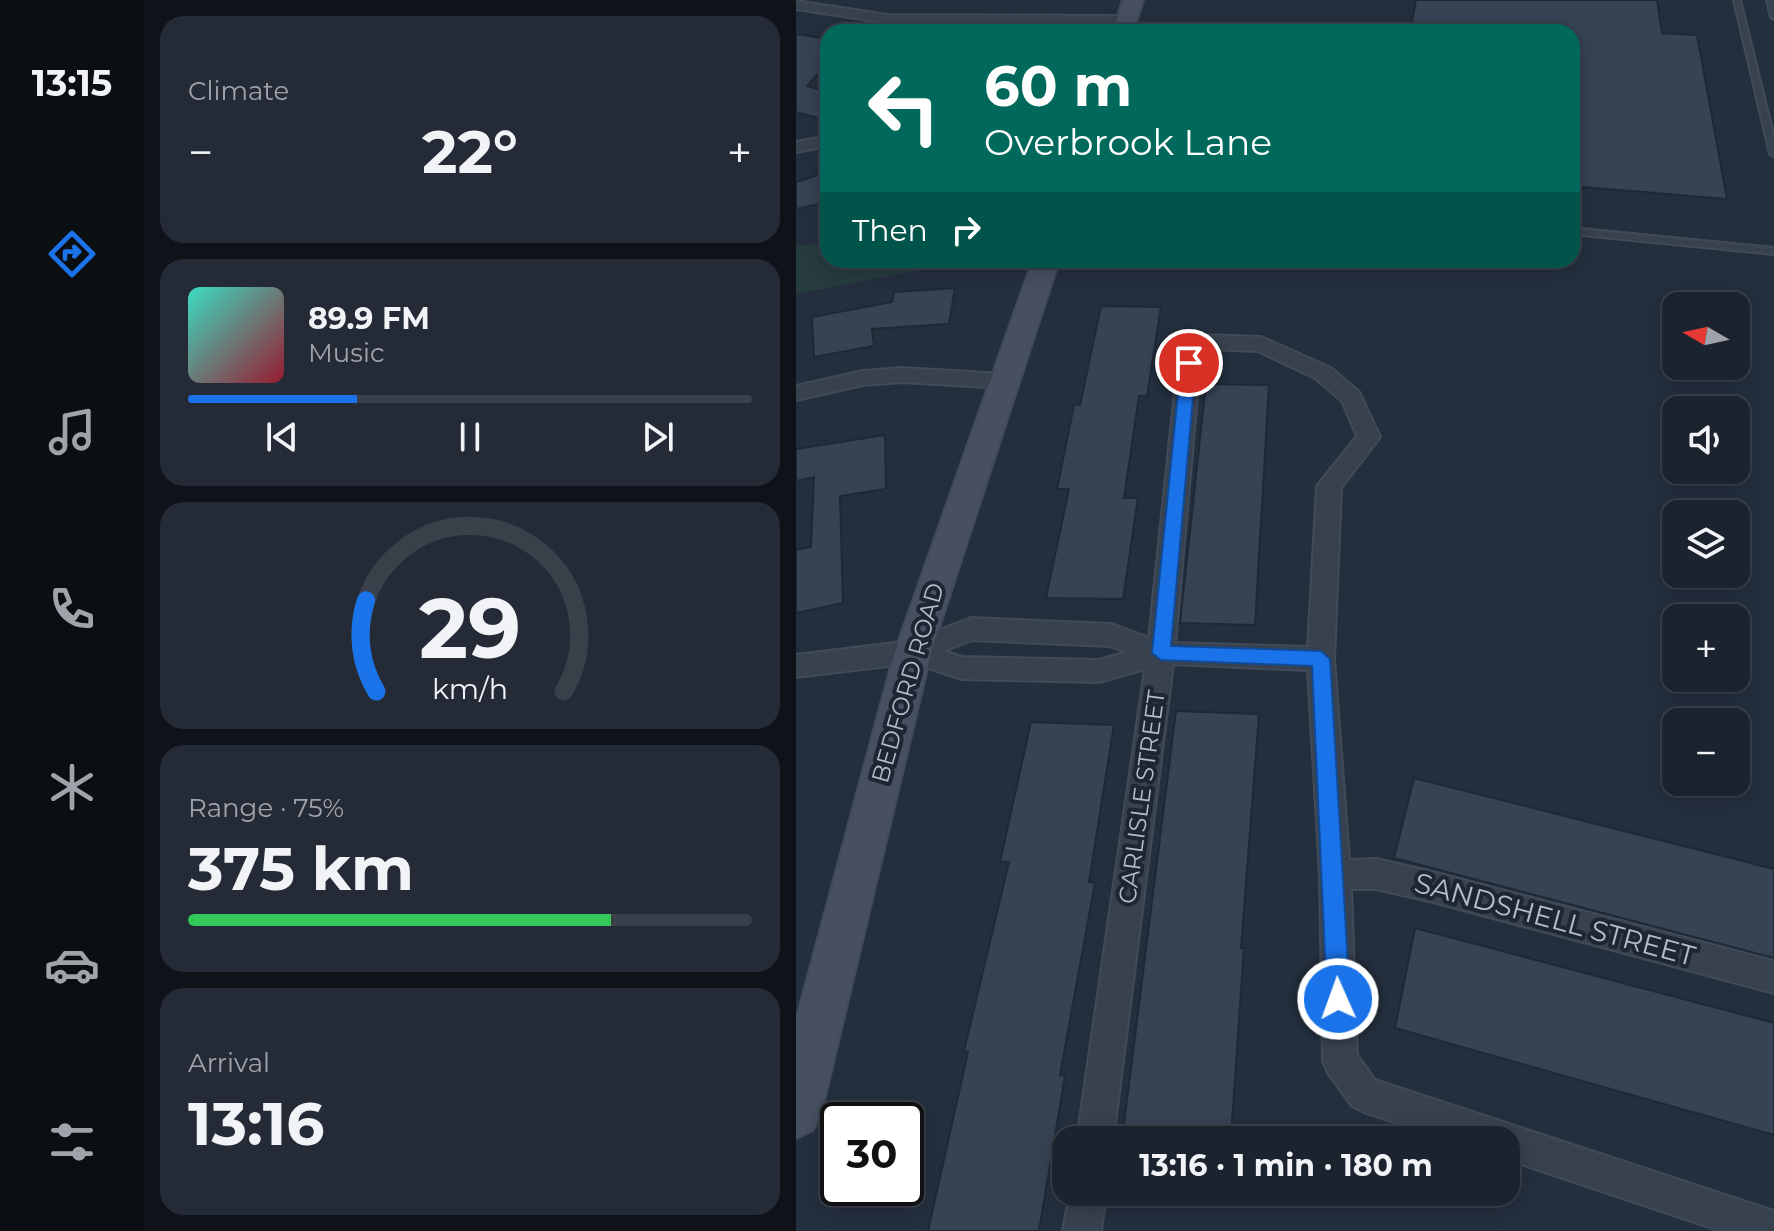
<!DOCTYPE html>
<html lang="en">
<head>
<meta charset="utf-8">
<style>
	:root { --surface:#1b232e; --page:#242b36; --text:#f1f3f6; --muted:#a0a4aa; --line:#39404a; --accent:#1a73e8 }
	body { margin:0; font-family:Montserrat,sans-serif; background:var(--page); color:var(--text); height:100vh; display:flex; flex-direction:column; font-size:30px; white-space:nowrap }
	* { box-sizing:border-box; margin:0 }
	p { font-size:26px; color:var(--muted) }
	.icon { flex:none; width:44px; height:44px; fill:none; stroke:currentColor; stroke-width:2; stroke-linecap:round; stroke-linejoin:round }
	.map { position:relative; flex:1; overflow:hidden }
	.side { display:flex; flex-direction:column; gap:16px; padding:16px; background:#0f1319; width:652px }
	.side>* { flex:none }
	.top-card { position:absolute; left:24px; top:24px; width:760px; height:244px; border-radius:24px; box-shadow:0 4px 20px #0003,0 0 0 2px var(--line); background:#00695c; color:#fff; overflow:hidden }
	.needle { width:52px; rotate:279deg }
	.controls { position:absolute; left:866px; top:292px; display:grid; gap:16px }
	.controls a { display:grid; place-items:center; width:88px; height:88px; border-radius:16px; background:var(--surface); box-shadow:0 4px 20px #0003,0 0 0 2px var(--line); font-size:40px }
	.speed { position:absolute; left:24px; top:1102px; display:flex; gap:16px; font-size:40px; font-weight:700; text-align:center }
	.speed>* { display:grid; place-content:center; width:104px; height:104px; border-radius:50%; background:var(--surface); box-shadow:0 4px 20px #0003,0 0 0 2px var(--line); line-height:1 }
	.speed .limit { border:4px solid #111; border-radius:12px; background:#fff; color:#111 }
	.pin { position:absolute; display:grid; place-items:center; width:68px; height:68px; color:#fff; margin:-34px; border:4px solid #fff; border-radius:50%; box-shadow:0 2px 8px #0007 }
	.me { position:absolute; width:88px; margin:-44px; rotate:358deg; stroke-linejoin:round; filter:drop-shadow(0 0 6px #0008) }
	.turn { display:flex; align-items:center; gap:28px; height:168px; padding:0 32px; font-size:36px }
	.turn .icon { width:104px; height:104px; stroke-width:2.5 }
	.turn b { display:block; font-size:56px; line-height:68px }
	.then { display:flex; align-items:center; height:76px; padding:0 32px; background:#0003; gap:16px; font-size:30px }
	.big { font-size:60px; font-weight:700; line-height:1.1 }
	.side .tile { flex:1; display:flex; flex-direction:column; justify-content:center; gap:12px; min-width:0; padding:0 28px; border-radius:24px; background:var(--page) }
	.side .dial { align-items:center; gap:0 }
	.dial svg { height:208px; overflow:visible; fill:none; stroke:var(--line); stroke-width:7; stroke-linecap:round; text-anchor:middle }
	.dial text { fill:var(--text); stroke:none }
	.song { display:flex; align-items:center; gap:24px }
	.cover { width:96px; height:96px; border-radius:12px; background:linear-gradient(135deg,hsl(170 70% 55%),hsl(350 70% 35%)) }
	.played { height:8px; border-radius:4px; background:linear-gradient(90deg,var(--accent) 30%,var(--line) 30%) }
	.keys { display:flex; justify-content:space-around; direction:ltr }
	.heat { display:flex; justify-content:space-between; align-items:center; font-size:44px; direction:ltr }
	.charge { height:12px; border-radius:6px; background:linear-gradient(90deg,#34c759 75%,var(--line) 0) }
	.trip { position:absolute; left:256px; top:1126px; width:468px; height:80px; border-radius:24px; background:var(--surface); box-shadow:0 4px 20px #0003,0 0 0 2px var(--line); font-weight:700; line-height:80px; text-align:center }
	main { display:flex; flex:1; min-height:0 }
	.menu { display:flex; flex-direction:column; width:144px; justify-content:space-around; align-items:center; background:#0b0e12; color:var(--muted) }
	.menu .icon { width:56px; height:56px }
	.menu .on { color:var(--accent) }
	.menu b { font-size:36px; color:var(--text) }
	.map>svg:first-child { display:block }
	.green { fill:#263c3f }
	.building { fill:#364354; stroke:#1f2835; stroke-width:2 }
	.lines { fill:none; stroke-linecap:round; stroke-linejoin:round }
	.service-casing { stroke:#414a57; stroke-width:4 }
	.minor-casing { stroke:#414a57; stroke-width:4 }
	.secondary-casing { stroke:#414a57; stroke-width:4 }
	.service { fill:#38414e; fill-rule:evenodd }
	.minor { fill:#38414e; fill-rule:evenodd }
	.secondary { fill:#465061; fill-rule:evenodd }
	.route { fill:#1a73e8; stroke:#114b97; stroke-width:2 }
	.labels { text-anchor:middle; stroke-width:8; stroke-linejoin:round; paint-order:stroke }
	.street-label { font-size:24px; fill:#b4bcc9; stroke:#1d2633 }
	.near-street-label { font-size:28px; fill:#b4bcc9; stroke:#1d2633 }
</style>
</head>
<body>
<main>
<nav class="menu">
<b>13:15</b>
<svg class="icon on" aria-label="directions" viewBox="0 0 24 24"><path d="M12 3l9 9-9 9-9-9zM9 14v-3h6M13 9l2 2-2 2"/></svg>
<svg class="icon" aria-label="music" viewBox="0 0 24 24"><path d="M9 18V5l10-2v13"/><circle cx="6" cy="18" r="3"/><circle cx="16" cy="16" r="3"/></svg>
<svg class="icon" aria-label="phone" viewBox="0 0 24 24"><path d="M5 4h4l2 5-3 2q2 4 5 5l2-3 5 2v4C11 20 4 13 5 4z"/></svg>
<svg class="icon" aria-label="climate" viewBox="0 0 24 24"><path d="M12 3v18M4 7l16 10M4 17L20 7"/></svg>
<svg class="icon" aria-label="car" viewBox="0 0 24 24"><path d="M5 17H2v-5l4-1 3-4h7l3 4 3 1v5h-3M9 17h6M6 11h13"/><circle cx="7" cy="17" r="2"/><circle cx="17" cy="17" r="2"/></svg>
<svg class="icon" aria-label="filters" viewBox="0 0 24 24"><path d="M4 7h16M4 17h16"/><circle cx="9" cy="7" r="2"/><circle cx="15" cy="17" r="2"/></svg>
</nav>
<section class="side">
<div class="tile"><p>Climate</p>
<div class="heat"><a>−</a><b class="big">22°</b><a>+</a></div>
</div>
<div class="tile">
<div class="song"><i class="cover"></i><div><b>89.9 FM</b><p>Music</p></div></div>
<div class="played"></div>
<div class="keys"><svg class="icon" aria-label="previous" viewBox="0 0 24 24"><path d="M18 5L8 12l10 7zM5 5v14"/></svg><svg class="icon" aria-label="pause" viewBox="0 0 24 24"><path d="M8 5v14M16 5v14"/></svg><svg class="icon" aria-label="next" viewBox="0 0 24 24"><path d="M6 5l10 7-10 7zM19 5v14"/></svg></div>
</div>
<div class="tile dial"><svg viewBox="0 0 100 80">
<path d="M14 69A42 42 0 1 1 86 69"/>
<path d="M14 69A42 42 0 0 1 10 34" stroke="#1a73e8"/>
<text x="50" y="56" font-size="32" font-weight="700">29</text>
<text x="50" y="72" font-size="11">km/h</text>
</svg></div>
<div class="tile"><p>Range · 75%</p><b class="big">375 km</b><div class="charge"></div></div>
<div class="tile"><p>Arrival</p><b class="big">13:16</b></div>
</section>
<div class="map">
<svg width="978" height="1231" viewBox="0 0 978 1231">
	<rect width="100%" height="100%" fill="#242f3e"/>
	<!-- green -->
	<path class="green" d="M32 242V260H205L135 268 0 294V247Z"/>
	<!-- building -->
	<g class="building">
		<path d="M620 0H861L866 33 901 35 931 199 776 186V32H614Z"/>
		<path d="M0 34 32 39V63L11 86 32 92V121L0 112Z"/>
		<path d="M32 172V202L0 209V182Z"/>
		<path d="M159 288 153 324 76 329 78 346 18 357 16 317 96 302 98 292Z"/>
		<path d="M305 306 365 307 351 396H343L328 498H342L327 599 250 598 273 489H261L278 405H284Z"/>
		<path d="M410 384 473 385 459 625 384 623Z"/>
		<path d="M89 435 90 489 44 496 47 603 0 613V550L15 547 18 477 0 481V449Z"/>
		<path d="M380 711 463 714 445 948H448L435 1137 327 1132Z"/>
		<path d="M235 722 318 725 293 882 299 883 264 1075 269 1076 243 1231H132L172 1052 168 1051 213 862H204Z"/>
		<path d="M618 778 978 869V958L598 858Z"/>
		<path d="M619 928 978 1023V1135L599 1028Z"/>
	</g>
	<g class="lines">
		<defs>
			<g id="service">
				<path d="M938 0H944L978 138V156L974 154Z"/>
				<path d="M971 0H977L978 19 975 17Z"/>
				<path d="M776 228 978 248V254L776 234Z"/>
			</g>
			<g id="minor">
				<path d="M0 1 92 15 329 16 336 20 329 24 92 23 0 9Z"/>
				<path d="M32 136V146L0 152V142Z"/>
				<path d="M404 335 465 337 535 368 563 392 584 437 545 488 538 659 553 860 580 859 637 872 978 961V993L637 902 580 889H555L561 1055 579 1080 978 1211V1231H925L710 1159V1140H653L568 1112 556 1106 532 1073 527 1061 524 875 512 670 377 664 317 1140H281L349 669 303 682 166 679 117 663 0 677V655L115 641 175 618 315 624 353 638 382 363 397 337ZM411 349 462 351 519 378 546 401 561 436 521 486 512 647 379 643 404 363ZM176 640 314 646 331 652 303 660 166 657 148 651Z"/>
				<path d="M106 368 207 374 218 381 207 388 106 382 67 385 0 400V386L67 371Z"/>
				<path d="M274 1192H310L305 1231H267Z"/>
			</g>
			<g id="secondary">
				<path d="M327 0H347L337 32H317Z"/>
				<path d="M237 260H263L135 652 25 1113 17 1130 0 1138V1021L99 652Z"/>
			</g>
		</defs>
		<!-- service casing -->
		<use href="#service" class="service-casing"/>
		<!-- minor casing -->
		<use href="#minor" class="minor-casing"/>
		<!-- secondary casing -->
		<use href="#secondary" class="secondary-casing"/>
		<!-- service -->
		<use href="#service" class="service"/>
		<!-- minor -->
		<use href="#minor" class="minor"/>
		<!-- secondary -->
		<use href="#secondary" class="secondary"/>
	</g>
	<!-- route -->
	<path class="route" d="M393 358 400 363 375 646 525 651 534 659 554 999 551 1007 542 1011 534 1007 531 999 516 666 365 660 356 653 385 363Z"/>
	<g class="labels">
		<!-- street labels -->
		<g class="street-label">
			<text transform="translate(112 683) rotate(-74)" y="8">BEDFORD ROAD</text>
			<text transform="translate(346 797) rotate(-82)" y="8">CARLISLE STREET</text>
		</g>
		<!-- near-street labels -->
		<g class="near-street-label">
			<text transform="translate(759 919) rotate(15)" y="10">SANDSHELL STREET</text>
		</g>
	</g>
</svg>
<div class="controls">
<a><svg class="needle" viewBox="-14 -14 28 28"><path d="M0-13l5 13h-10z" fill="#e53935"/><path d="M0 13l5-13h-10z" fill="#a0a4aa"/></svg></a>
<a><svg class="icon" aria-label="sound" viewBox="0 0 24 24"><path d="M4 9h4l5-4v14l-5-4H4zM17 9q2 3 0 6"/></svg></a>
<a><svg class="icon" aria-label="layers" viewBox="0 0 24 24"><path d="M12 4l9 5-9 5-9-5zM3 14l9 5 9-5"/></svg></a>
<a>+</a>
<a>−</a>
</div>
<div class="speed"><div class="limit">30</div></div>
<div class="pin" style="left:393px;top:363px;background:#d93025"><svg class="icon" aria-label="arrive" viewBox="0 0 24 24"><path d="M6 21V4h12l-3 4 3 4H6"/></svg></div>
<svg class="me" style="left:542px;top:999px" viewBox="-20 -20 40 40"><circle r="17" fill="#1a73e8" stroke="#fff" stroke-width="3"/><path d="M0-11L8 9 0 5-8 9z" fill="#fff"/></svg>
<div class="trip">13:16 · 1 min · 180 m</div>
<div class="top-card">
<div class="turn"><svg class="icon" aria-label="left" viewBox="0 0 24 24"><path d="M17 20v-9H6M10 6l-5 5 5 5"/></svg><div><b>60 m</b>Overbrook Lane</div></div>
<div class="then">Then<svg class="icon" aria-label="right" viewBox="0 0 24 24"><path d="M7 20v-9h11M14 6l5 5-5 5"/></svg></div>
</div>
</div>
</main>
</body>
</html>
